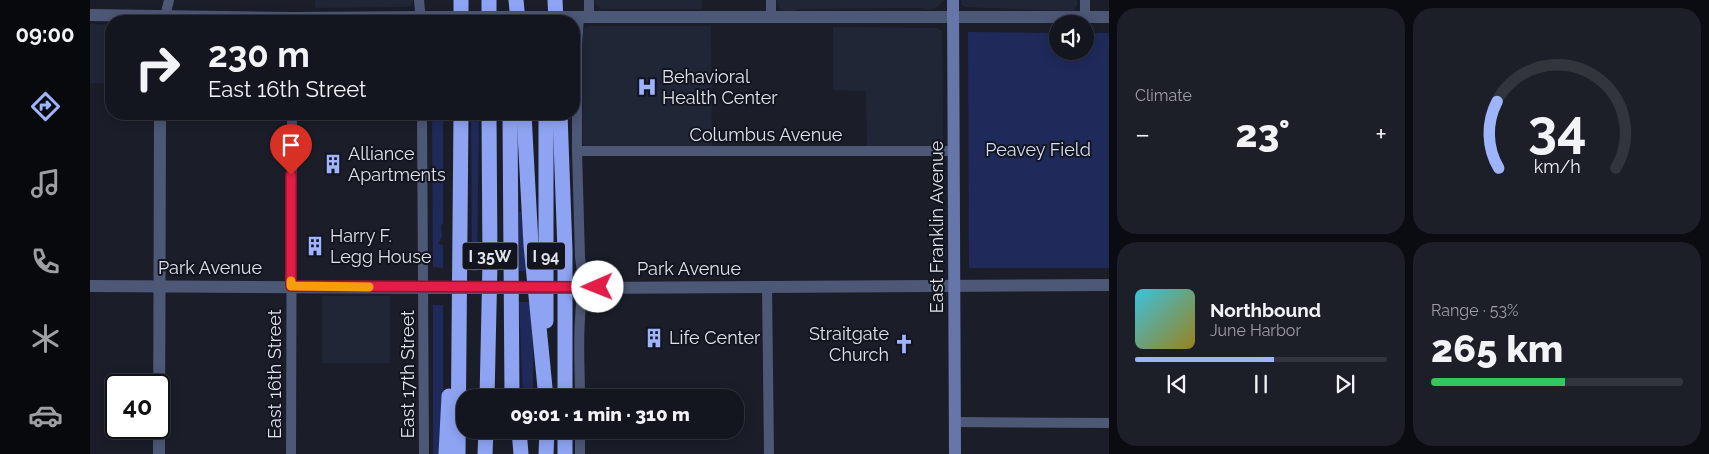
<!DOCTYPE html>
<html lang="en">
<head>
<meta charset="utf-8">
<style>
	:root { --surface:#14161f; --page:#1d1f28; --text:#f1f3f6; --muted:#9d9fa4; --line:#33353d; --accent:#9eb4fd }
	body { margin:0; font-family:Raleway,sans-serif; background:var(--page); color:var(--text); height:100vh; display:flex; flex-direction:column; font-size:19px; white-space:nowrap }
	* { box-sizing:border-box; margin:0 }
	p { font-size:16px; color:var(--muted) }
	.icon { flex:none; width:28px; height:28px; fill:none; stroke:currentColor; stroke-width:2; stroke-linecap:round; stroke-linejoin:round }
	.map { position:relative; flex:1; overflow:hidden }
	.details { display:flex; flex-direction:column; gap:8px; padding:8px; background:#0b0c11; width:600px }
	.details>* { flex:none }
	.top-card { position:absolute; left:15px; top:15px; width:475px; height:105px; border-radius:20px; box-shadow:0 2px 12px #0003,0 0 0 1px var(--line); background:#14161f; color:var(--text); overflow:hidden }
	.tools { position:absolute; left:959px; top:15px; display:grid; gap:10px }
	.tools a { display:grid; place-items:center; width:45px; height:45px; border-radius:50%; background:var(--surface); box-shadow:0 2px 12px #0003,0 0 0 1px var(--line); font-size:25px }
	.speed { position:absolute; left:15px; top:374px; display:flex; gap:10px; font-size:25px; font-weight:700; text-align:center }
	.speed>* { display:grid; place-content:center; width:65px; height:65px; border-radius:50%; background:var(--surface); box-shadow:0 2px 12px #0003,0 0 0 1px var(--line); line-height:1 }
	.speed .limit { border:2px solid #111; border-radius:8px; background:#fff; color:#111 }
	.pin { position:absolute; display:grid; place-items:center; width:42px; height:42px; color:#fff; margin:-51px -21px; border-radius:50% 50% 50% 0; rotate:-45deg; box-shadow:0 0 5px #0007 }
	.pin .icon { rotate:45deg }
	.me { position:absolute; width:55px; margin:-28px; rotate:269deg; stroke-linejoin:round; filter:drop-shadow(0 0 4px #0008) }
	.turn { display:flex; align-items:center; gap:18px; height:105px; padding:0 20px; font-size:22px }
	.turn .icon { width:65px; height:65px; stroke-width:2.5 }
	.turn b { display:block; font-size:35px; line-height:42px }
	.big { font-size:38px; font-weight:800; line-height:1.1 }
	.details .card { flex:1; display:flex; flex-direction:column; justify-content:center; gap:8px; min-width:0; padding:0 18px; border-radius:20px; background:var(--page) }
	.details .dial { align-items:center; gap:0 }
	.dial svg { height:130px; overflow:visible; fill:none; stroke:var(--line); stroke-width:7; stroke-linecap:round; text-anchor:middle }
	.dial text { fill:var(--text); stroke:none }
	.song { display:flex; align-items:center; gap:15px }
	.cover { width:60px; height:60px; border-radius:8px; background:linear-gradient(135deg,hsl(190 70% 55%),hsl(50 70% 35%)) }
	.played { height:5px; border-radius:2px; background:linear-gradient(90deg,var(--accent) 55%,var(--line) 55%) }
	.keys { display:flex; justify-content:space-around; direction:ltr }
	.heat { display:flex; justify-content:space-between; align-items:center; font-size:28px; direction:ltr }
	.charge { height:8px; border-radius:4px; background:linear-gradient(90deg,#34c759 53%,var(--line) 0) }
	.details .tiles { flex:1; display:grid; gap:8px; grid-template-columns:repeat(2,1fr) }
	.trip { position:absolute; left:366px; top:389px; width:288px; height:50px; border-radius:20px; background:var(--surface); box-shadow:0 2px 12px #0003,0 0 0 1px var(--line); font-weight:800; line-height:50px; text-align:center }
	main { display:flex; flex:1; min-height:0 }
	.dock { display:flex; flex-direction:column; width:90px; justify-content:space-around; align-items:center; background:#08090c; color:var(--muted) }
	.dock .icon { width:35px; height:35px }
	.dock .on { color:var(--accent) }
	.dock b { font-size:22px; color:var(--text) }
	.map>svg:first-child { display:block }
	.built { fill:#212636 }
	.green { fill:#1f2a5a }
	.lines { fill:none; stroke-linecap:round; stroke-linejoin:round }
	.minor { stroke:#4d5776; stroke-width:10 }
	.tertiary { stroke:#4d5776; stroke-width:12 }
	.secondary { stroke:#6776a8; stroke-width:12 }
	.motorway { stroke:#8ea4f2; stroke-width:15 }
	.tertiary-bridge { stroke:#4d5776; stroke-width:12 }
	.route-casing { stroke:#92132f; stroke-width:12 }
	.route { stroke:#e11d48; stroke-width:9 }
	.slow { stroke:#f59e0b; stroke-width:9 }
	.labels { text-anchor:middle; stroke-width:4; stroke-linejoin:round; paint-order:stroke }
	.shield { fill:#12151f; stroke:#a2a4ac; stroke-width:1 }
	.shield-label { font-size:16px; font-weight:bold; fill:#dfe2e9 }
	.poi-label { font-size:18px; fill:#dfe2e9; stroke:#12151f; text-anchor:start }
	.street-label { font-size:18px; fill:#dfe2e9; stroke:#12151f }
	.park-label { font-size:18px; fill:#d8dff4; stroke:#12151f }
</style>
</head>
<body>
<main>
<nav class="dock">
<b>09:00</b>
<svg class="icon on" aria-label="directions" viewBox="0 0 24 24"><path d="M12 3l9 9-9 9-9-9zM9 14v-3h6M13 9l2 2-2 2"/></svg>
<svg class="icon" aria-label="music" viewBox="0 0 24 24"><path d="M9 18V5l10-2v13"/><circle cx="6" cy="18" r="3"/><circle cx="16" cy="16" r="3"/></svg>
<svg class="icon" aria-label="phone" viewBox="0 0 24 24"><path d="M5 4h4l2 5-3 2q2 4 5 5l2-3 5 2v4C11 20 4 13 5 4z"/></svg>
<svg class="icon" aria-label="climate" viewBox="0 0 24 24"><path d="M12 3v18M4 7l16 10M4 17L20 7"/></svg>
<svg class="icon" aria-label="car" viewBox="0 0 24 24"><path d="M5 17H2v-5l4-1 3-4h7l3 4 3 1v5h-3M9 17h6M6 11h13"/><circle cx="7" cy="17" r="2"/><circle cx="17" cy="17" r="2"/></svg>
</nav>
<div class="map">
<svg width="1019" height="454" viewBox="0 0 1019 454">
	<rect width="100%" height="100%" fill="#1b1e29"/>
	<!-- built -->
	<g class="built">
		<path d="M225 0H323V2L319 7 225 8Z"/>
		<path d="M505 0H612V9H511L505 4Z"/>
		<path d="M687 0H854L848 7 840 10 831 8 708 9 699 13 690 9Z"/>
		<path d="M871 0H987V5L983 11 875 7 872 5Z"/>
		<path d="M0 24 21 25V83H0Z"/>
		<path d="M500 26H621L622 148 495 147 493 143V32L495 27Z"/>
		<path d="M743 27 846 28 852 31 853 139 850 145 847 147H777L776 91 743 90Z"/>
		<rect x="232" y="296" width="68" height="67"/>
	</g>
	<!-- green -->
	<g class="green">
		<path d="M878 32 967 33 968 51H995V33H1019V268H879Z"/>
		<path d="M342 114H353V224L351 225 352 237 348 244 353 245V268L343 267Z"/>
		<path d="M381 114H389L387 271H382Z"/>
		<path d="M429 212H434L438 271H429Z"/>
		<path d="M429 302H440L443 349V397H433Z"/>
		<path d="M343 305H353V421L351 454H343Z"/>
	</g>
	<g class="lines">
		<!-- minor -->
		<g class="minor">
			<path d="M329 0 331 21"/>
			<path d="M499 0V18"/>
			<path d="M681 0V18"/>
			<path d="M75 17 79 0"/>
			<path d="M995 17V0"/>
			<path d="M489 18 487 45V151L490 257C494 278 491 298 490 319 488 345 490 371 490 398"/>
			<path d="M332 114 334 454"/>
			<path d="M487 151H864"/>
			<path d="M677 286 679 454"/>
			<path d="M865 422 1019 423"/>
			<path d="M490 430V454"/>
			<path d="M201 454 202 114"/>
		</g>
		<!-- tertiary -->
		<g class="tertiary">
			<path d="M0 15 202 18 342 17"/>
			<path d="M478 17H1019"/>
			<path d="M0 286 342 288"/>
			<path d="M482 288 1019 285"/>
			<path d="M69 454 70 114"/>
		</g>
		<!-- secondary -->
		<path class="secondary" d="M863 0 865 454"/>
		<!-- motorway -->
		<g class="motorway">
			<path d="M371 0V21"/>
			<path d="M426 0 428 21"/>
			<path d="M465 0 466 21"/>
			<path d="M399 21V0"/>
			<path d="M420 114 422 398"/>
			<path d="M434 114 441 245 456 398"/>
			<path d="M456 114V321"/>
			<path d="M470 114 475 251V398"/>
			<path d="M397 398 400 262 399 114"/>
			<path d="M429 430 431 454"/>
			<path d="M475 430V454"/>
			<path d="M356 454 359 396"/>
			<path d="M368 454 371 114"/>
			<path d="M395 454 396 430"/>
			<path d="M456 454 457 430"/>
		</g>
		<!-- tertiary-bridge -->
		<g class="tertiary-bridge">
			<path d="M342 17H478"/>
			<path d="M342 288H482"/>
		</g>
	</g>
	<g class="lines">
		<defs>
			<path id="route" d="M201 175V286L508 287"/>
		</defs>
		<!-- route casing -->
		<use href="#route" class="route-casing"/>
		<!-- route -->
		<use href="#route" class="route"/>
		<!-- slow -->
		<path class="slow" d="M201 281V286L279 287"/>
	</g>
	<!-- icons -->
	<defs>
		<symbol id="hospital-bare" viewBox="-9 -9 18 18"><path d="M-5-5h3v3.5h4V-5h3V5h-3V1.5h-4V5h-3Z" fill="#9eb4fd" stroke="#12151f" stroke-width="2.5" paint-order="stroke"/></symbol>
		<symbol id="building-bare" viewBox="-9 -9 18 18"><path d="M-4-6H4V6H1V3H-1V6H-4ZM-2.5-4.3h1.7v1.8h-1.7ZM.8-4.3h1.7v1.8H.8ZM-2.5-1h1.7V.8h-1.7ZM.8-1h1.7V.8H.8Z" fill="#9eb4fd" stroke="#12151f" stroke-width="2.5" paint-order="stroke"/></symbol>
		<symbol id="church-bare" viewBox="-9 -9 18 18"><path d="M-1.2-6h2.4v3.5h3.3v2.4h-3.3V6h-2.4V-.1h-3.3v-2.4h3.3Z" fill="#9eb4fd" stroke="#12151f" stroke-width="2.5" paint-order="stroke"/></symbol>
	</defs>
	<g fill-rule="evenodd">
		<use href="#hospital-bare" x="543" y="73" width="28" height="28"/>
		<use href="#building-bare" x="229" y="150" width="28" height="28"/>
		<use href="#building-bare" x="211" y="232" width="28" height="28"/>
		<use href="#building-bare" x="550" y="324" width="28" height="28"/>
		<use href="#church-bare" x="800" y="330" width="28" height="28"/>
	</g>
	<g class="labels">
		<!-- shield labels -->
		<g class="shield">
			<rect x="372.5" y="242.5" width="55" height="27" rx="4"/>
			<rect x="437" y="242.5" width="38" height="27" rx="4"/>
		</g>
		<g class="shield-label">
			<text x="400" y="262">I 35W</text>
			<text x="456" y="262">I 94</text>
		</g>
		<!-- poi labels -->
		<g class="poi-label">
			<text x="572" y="83">Behavioral<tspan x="572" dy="21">Health Center</tspan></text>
			<text x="258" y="160">Alliance<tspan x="258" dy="21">Apartments</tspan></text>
			<text x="240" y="242">Harry F.<tspan x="240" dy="21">Legg House</tspan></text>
			<text x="799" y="340" text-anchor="end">Straitgate<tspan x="799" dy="21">Church</tspan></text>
			<text x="579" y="344">Life Center</text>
		</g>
		<!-- street labels -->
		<g class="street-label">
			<text x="676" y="141">Columbus Avenue</text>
			<text transform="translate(847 227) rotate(-90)" y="6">East Franklin Avenue</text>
			<text x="120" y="274">Park Avenue</text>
			<text x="599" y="275">Park Avenue</text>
			<text transform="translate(185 374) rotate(-90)" y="6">East 16th Street</text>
			<text transform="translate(318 374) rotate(-90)" y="6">East 17th Street</text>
		</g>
		<!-- park labels -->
		<g class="park-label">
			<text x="948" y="156">Peavey Field</text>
		</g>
	</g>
</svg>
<div class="tools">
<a><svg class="icon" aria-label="sound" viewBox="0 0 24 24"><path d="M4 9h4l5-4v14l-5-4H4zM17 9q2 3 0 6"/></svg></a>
</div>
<div class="speed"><div class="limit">40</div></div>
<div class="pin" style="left:201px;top:175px;background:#d93025"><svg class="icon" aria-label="arrive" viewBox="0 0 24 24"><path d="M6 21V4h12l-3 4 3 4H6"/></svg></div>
<svg class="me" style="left:508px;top:287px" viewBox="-20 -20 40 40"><circle r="19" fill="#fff"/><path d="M0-13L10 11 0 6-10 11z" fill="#e11d48"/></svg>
<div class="trip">09:01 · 1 min · 310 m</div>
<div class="top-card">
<div class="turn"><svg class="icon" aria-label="right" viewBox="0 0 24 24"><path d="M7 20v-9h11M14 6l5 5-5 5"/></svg><div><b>230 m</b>East 16th Street</div></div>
</div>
</div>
<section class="details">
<div class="tiles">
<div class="card"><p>Climate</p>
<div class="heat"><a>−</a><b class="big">23°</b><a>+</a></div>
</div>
<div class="card dial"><svg viewBox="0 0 100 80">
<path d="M14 69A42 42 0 1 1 86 69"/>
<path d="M14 69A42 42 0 0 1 13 28" stroke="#9eb4fd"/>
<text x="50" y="56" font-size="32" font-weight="700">34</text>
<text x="50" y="72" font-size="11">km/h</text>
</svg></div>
<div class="card">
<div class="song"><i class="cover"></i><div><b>Northbound</b><p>June Harbor</p></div></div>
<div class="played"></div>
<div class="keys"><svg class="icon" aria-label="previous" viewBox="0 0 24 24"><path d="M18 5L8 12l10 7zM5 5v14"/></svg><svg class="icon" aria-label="pause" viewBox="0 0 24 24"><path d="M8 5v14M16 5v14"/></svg><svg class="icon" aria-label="next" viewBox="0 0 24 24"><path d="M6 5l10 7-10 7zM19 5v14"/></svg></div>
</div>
<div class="card"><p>Range · 53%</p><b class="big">265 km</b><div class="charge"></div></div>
</div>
</section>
</main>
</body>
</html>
